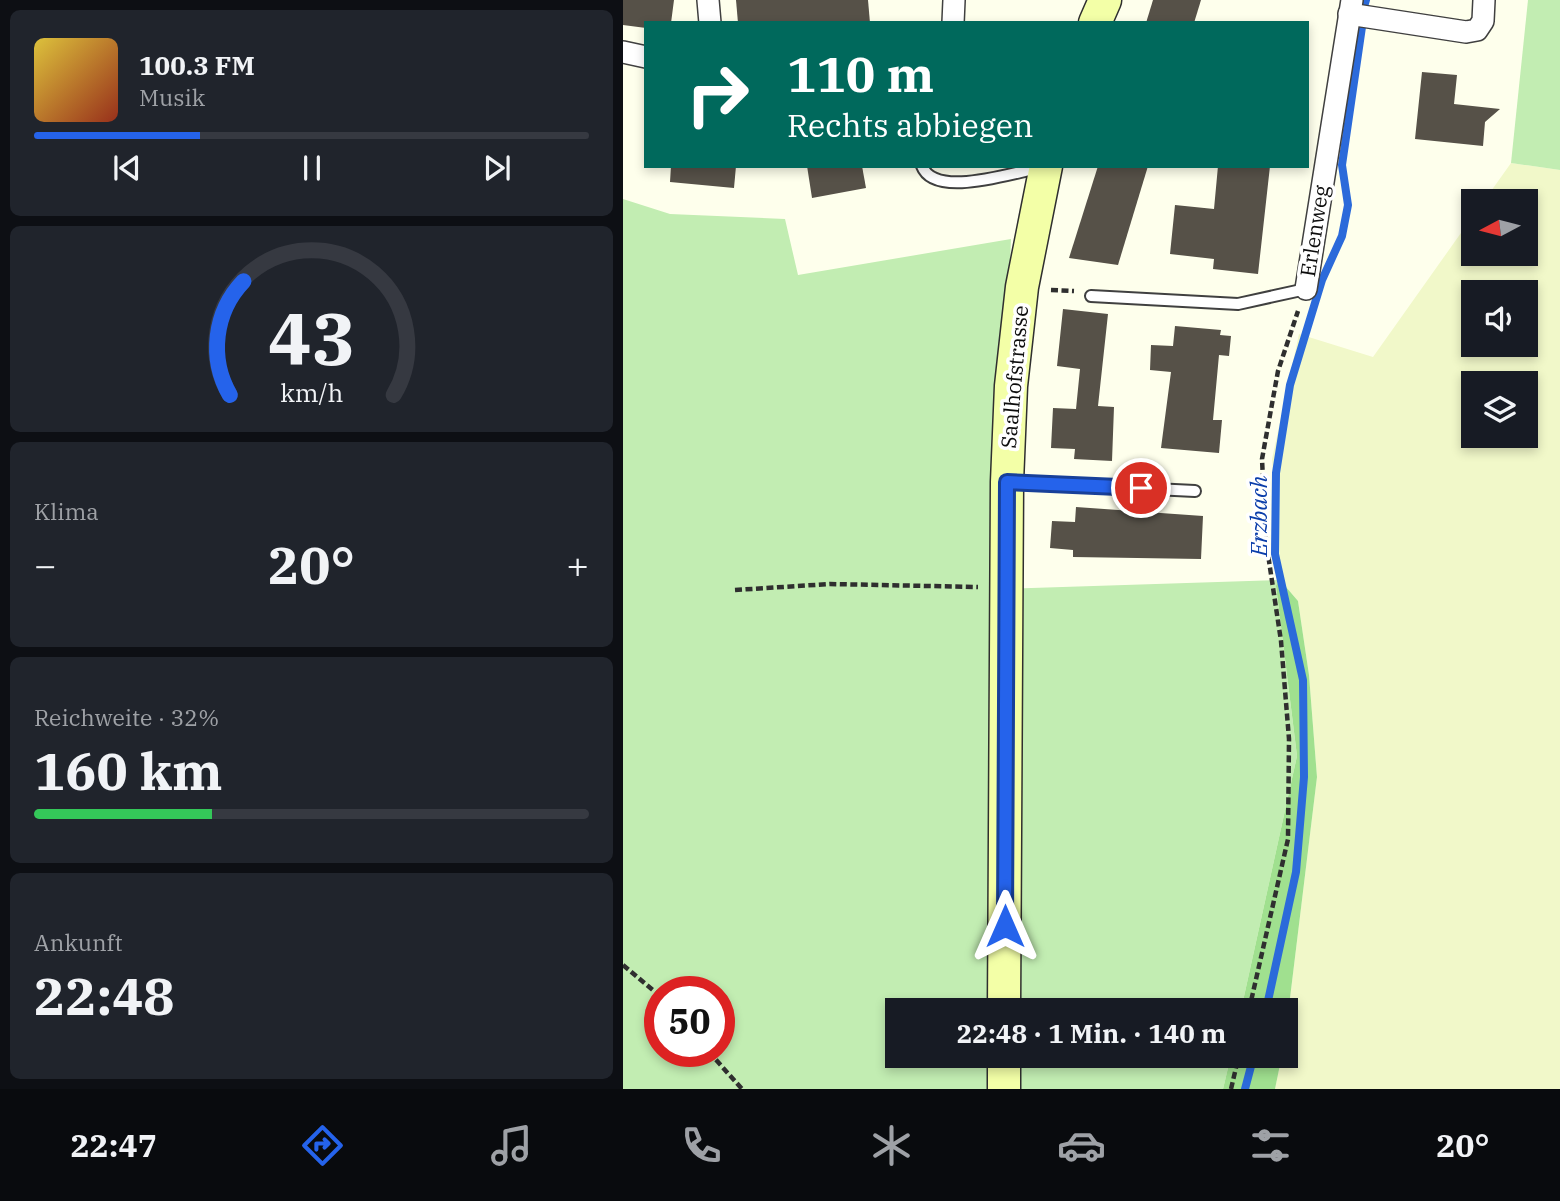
<!DOCTYPE html>
<html lang="de">
<head>
<meta charset="utf-8">
<style>
	:root { --surface:#171b24; --page:#20242c; --text:#f1f3f6; --muted:#9ea1a6; --line:#363941; --accent:#2563eb }
	body { margin:0; font-family:"IBM Plex Serif",serif; background:var(--page); color:var(--text); height:100vh; display:flex; flex-direction:column; font-size:26px; white-space:nowrap }
	* { box-sizing:border-box; margin:0 }
	p { font-size:23px; color:var(--muted) }
	.icon { flex:none; width:38px; height:38px; fill:none; stroke:currentColor; stroke-width:2; stroke-linecap:round; stroke-linejoin:round }
	.map { position:relative; flex:1; overflow:hidden }
	.drawer { display:flex; flex-direction:column; gap:10px; padding:10px; background:#0d0f14; width:623px }
	.drawer>* { flex:none }
	.hud { position:absolute; left:21px; top:21px; width:665px; height:147px; border-radius:0px; box-shadow:0 4px 10px #0003; background:#00695c; color:#fff; overflow:hidden }
	.needle { width:46px; rotate:263deg }
	.fabs { position:absolute; left:838px; top:189px; display:grid; gap:14px }
	.fabs a { display:grid; place-items:center; width:77px; height:77px; border-radius:0px; background:var(--surface); box-shadow:0 4px 10px #0003; font-size:35px }
	.speed { position:absolute; left:21px; top:976px; display:flex; gap:14px; font-size:35px; font-weight:700; text-align:center }
	.speed>* { display:grid; place-content:center; width:91px; height:91px; border-radius:50%; background:var(--surface); box-shadow:0 4px 10px #0003; line-height:1 }
	.speed .limit { border:10px solid #d22; background:#fff; color:#111 }
	.pin { position:absolute; display:grid; place-items:center; width:60px; height:60px; color:#fff; margin:-30px; border:4px solid #fff; border-radius:50%; box-shadow:0 2px 7px #0007 }
	.me { position:absolute; width:77px; margin:-38px; rotate:0deg; stroke-linejoin:round; filter:drop-shadow(0 0 5px #0008) }
	.turn { display:flex; align-items:center; gap:24px; height:147px; padding:0 28px; font-size:32px }
	.turn .icon { width:91px; height:91px; stroke-width:2.5 }
	.turn b { display:block; font-size:49px; line-height:60px }
	.big { font-size:52px; font-weight:700; line-height:1.1 }
	.drawer .widget { flex:1; display:flex; flex-direction:column; justify-content:center; gap:10px; min-width:0; padding:0 24px; border-radius:10px; background:var(--page) }
	.drawer .dial { align-items:center; gap:0 }
	.dial svg { height:182px; overflow:visible; fill:none; stroke:var(--line); stroke-width:7; stroke-linecap:round; text-anchor:middle }
	.dial text { fill:var(--text); stroke:none }
	.song { display:flex; align-items:center; gap:21px }
	.cover { width:84px; height:84px; border-radius:10px; background:linear-gradient(135deg,hsl(50 70% 55%),hsl(10 70% 35%)) }
	.played { height:7px; border-radius:4px; background:linear-gradient(90deg,var(--accent) 30%,var(--line) 30%) }
	.keys { display:flex; justify-content:space-around; direction:ltr }
	.heat { display:flex; justify-content:space-between; align-items:center; font-size:38px; direction:ltr }
	.charge { height:10px; border-radius:5px; background:linear-gradient(90deg,#34c759 32%,var(--line) 0) }
	.trip { position:absolute; left:262px; top:998px; width:413px; height:70px; border-radius:0px; background:var(--surface); box-shadow:0 4px 10px #0003; font-weight:700; line-height:70px; text-align:center }
	.tabs { display:flex; height:112px; justify-content:space-around; align-items:center; background:#090b0e; color:var(--muted) }
	.tabs .icon { width:49px; height:49px }
	.tabs .current { color:var(--accent) }
	.tabs b { font-size:32px; color:var(--text) }
	main { display:flex; flex:1; min-height:0 }
	.map>svg:first-child { display:block }
	.farmland { fill:#f1f8c9; fill-rule:evenodd }
	.green { fill:#c2edb2; fill-rule:evenodd }
	.forest { fill:#a0e08f }
	.lines { fill:none; stroke-linecap:round; stroke-linejoin:round }
	.stream { stroke:#2b6ada; stroke-width:8 }
	.building { fill:#565148 }
	.lane-casing { stroke:#404040; stroke-width:14 }
	.street-casing { stroke:#404040; stroke-width:24 }
	.secondary-casing { stroke:#2f2f2f; stroke-width:35 }
	.path { stroke:#2f2f2f; stroke-width:4.5; stroke-dasharray:7 3.5; stroke-linecap:butt }
	.lane { stroke:#fff; stroke-width:10 }
	.street { stroke:#fff; stroke-width:21 }
	.secondary { stroke:#f3ffa7; stroke-width:32 }
	.route-casing { stroke:#184099; stroke-width:18 }
	.route { stroke:#2563eb; stroke-width:12 }
	.labels { text-anchor:middle; stroke-width:7; stroke-linejoin:round; paint-order:stroke }
	.street-label { font-size:21px; fill:#0d0d0d; stroke:#fff }
	.water-label { font-size:23px; font-style:italic; fill:#0a3daa; stroke:#fff }
</style>
</head>
<body>
<main>
<section class="drawer">
<div class="widget">
<div class="song"><i class="cover"></i><div><b>100.3 FM</b><p>Musik</p></div></div>
<div class="played"></div>
<div class="keys"><svg class="icon" aria-label="previous" viewBox="0 0 24 24"><path d="M18 5L8 12l10 7zM5 5v14"/></svg><svg class="icon" aria-label="pause" viewBox="0 0 24 24"><path d="M8 5v14M16 5v14"/></svg><svg class="icon" aria-label="next" viewBox="0 0 24 24"><path d="M6 5l10 7-10 7zM19 5v14"/></svg></div>
</div>
<div class="widget dial"><svg viewBox="0 0 100 80">
<path d="M14 69A42 42 0 1 1 86 69"/>
<path d="M14 69A42 42 0 0 1 20 19" stroke="#2563eb"/>
<text x="50" y="56" font-size="32" font-weight="700">43</text>
<text x="50" y="72" font-size="11">km/h</text>
</svg></div>
<div class="widget"><p>Klima</p>
<div class="heat"><a>−</a><b class="big">20°</b><a>+</a></div>
</div>
<div class="widget"><p>Reichweite · 32%</p><b class="big">160 km</b><div class="charge"></div></div>
<div class="widget"><p>Ankunft</p><b class="big">22:48</b></div>
</section>
<div class="map">
<svg width="937" height="1089" viewBox="0 0 937 1089">
	<rect width="100%" height="100%" fill="#feffec"/>
	<!-- farmland -->
	<path class="farmland" d="M888 163 937 170V1089H652L659 1055H663V1031L694 777 686 675 675 601 657 580 649 459 676 334 750 357 850 216V254H903V201H861ZM850 292H903V345H850ZM850 383H903V436H850Z"/>
	<!-- green -->
	<g class="green">
		<path d="M905 0H937V170L888 163Z"/>
		<path d="M0 199 47 214 162 219 175 275 388 239 375 589 657 580 653 587 674 756 618 1010H275V1055H608L600 1089H0ZM37 992H96V1052H37Z"/>
	</g>
	<!-- forest -->
	<g class="forest">
		<path d="M657 580 675 601 686 675 694 777 663 1031V1010H618L674 756 653 586Z"/>
		<path d="M608 1055H659L652 1089H600Z"/>
	</g>
	<g class="lines">
		<!-- stream -->
		<g class="stream">
			<path d="M741 7 743 0"/>
			<path d="M643 1010 673 872 681 777 680 680 652 554 653 473 667 385 699 280 719 236 725 205 719 165 739 27"/>
			<path d="M622 1089 631 1055"/>
		</g>
	</g>
	<!-- building -->
	<g class="building">
		<path d="M0 0H51L48 23H23V28L0 25Z"/>
		<path d="M113 0H245L247 23H115Z"/>
		<path d="M530 0H578L571 23H523Z"/>
		<path d="M799 72 834 75 831 104 877 109 862 122 860 146 792 139Z"/>
		<path d="M48 166H113L111 188 47 182Z"/>
		<path d="M184 166H239L243 188 189 198Z"/>
		<path d="M475 166H525L495 265 446 258Z"/>
		<path d="M595 166H647L635 274 590 269 591 259 547 254 552 205 591 209Z"/>
		<path d="M440 309 485 314 475 406 491 407 489 461 451 459 452 449 428 448 430 408 453 409 457 369 434 366Z"/>
		<path d="M552 326 598 330 597 335 608 336 606 356 596 355 590 420H599L596 453 538 448 548 372 527 370 528 345 550 346Z"/>
		<path d="M453 507 580 516 578 559 450 557V550L427 548 429 521 452 522Z"/>
	</g>
	<g class="lines">
		<defs>
			<g id="lane">
				<path d="M299 166C312 200 393 171 421 167"/>
				<path d="M468 296 615 304 683 289"/>
				<path d="M386 482 572 491"/>
			</g>
			<g id="street">
				<path d="M85 0 87 23"/>
				<path d="M726 14 843 32 854 30 860 21 861 0"/>
				<path d="M330 23 331 0"/>
				<path d="M0 52 23 57"/>
				<path d="M683 289 729 0"/>
			</g>
			<g id="secondary">
				<path d="M472 23 482 0"/>
				<path d="M381 1010 384 482 388 386 399 287 423 166"/>
				<path d="M381 1089V1055"/>
			</g>
		</defs>
		<!-- lane casing -->
		<use href="#lane" class="lane-casing"/>
		<!-- street casing -->
		<use href="#street" class="street-casing"/>
		<!-- secondary casing -->
		<use href="#secondary" class="secondary-casing"/>
		<!-- path -->
		<g class="path">
			<path d="M428 290 451 291"/>
			<path d="M112 590 207 584 355 587"/>
			<path d="M0 965 37 996"/>
			<path d="M626 1010 665 839 666 739 658 641 643 541 639 459 655 371 675 311"/>
			<path d="M86 1052 119 1089"/>
			<path d="M608 1089 616 1055"/>
		</g>
		<!-- lane -->
		<use href="#lane" class="lane"/>
		<!-- street -->
		<use href="#street" class="street"/>
		<!-- secondary -->
		<use href="#secondary" class="secondary"/>
	</g>
	<g class="lines">
		<defs>
			<path id="route" d="M382 926 384 482 518 488"/>
		</defs>
		<!-- route casing -->
		<use href="#route" class="route-casing"/>
		<!-- route -->
		<use href="#route" class="route"/>
	</g>
	<g class="labels">
		<!-- street labels -->
		<g class="street-label">
			<text transform="translate(692 231) rotate(-81)" y="7">Erlenweg</text>
			<text transform="translate(392 377) rotate(-85)" y="7">Saalhofstrasse</text>
		</g>
		<!-- water labels -->
		<g class="water-label">
			<text transform="translate(636 516) rotate(-90)" y="8">Erzbach</text>
		</g>
	</g>
</svg>
<div class="fabs">
<a><svg class="needle" viewBox="-14 -14 28 28"><path d="M0-13l5 13h-10z" fill="#e53935"/><path d="M0 13l5-13h-10z" fill="#9ea1a6"/></svg></a>
<a><svg class="icon" aria-label="sound" viewBox="0 0 24 24"><path d="M4 9h4l5-4v14l-5-4H4zM17 9q2 3 0 6"/></svg></a>
<a><svg class="icon" aria-label="layers" viewBox="0 0 24 24"><path d="M12 4l9 5-9 5-9-5zM3 14l9 5 9-5"/></svg></a>
</div>
<div class="speed"><div class="limit">50</div></div>
<div class="pin" style="left:518px;top:488px;background:#d93025"><svg class="icon" aria-label="arrive" viewBox="0 0 24 24"><path d="M6 21V4h12l-3 4 3 4H6"/></svg></div>
<svg class="me" style="left:382px;top:926px" viewBox="-20 -20 40 40"><path d="M0-17L14 15 0 8-14 15z" fill="#2563eb" stroke="#fff" stroke-width="4"/></svg>
<div class="trip">22:48 · 1 Min. · 140 m</div>
<div class="hud">
<div class="turn"><svg class="icon" aria-label="right" viewBox="0 0 24 24"><path d="M7 20v-9h11M14 6l5 5-5 5"/></svg><div><b>110 m</b>Rechts abbiegen</div></div>
</div>
</div>
</main>
<nav class="tabs">
<b>22:47</b>
<svg class="icon current" aria-label="directions" viewBox="0 0 24 24"><path d="M12 3l9 9-9 9-9-9zM9 14v-3h6M13 9l2 2-2 2"/></svg>
<svg class="icon" aria-label="music" viewBox="0 0 24 24"><path d="M9 18V5l10-2v13"/><circle cx="6" cy="18" r="3"/><circle cx="16" cy="16" r="3"/></svg>
<svg class="icon" aria-label="phone" viewBox="0 0 24 24"><path d="M5 4h4l2 5-3 2q2 4 5 5l2-3 5 2v4C11 20 4 13 5 4z"/></svg>
<svg class="icon" aria-label="climate" viewBox="0 0 24 24"><path d="M12 3v18M4 7l16 10M4 17L20 7"/></svg>
<svg class="icon" aria-label="car" viewBox="0 0 24 24"><path d="M5 17H2v-5l4-1 3-4h7l3 4 3 1v5h-3M9 17h6M6 11h13"/><circle cx="7" cy="17" r="2"/><circle cx="17" cy="17" r="2"/></svg>
<svg class="icon" aria-label="filters" viewBox="0 0 24 24"><path d="M4 7h16M4 17h16"/><circle cx="9" cy="7" r="2"/><circle cx="15" cy="17" r="2"/></svg>
<b>20°</b>
</nav>
</body>
</html>
